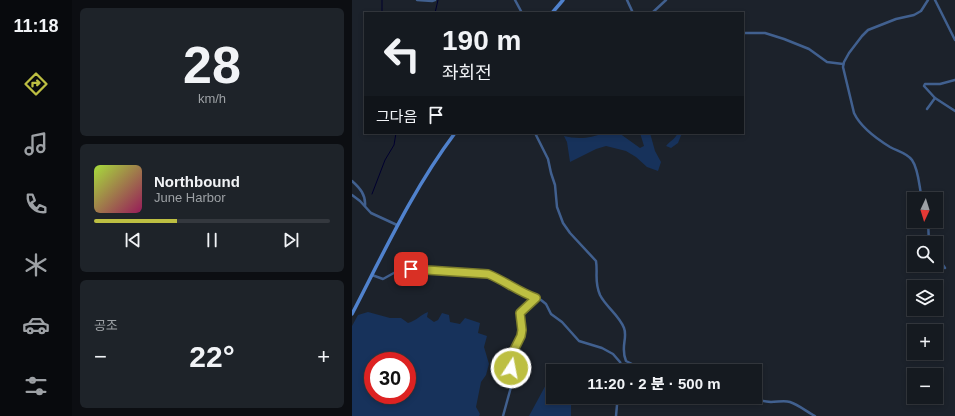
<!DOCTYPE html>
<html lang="ko">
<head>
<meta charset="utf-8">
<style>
	:root { --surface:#151a20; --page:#1e2329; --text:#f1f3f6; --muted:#9da1a5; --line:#34383e; --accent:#bdbf42 }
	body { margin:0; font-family:Arial,"Noto Sans KR",sans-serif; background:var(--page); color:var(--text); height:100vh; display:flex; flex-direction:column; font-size:15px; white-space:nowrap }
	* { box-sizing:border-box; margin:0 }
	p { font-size:13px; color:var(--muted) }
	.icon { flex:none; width:22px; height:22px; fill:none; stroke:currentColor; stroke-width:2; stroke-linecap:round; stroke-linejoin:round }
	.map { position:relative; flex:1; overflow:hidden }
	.panel { display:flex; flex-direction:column; gap:8px; padding:8px; background:#0c0e12; width:280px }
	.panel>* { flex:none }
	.guide { position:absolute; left:12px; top:12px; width:380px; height:122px; border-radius:0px; box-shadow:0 2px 6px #0003,0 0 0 1px var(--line); background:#151a20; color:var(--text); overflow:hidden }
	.needle { width:26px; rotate:184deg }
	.fabs { position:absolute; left:555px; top:192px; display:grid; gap:8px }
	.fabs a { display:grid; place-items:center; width:36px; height:36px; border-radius:0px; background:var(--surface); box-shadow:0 2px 6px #0003,0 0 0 1px var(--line); font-size:20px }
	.speed { position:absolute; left:12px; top:352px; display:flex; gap:8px; font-size:20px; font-weight:700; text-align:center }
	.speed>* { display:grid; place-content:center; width:52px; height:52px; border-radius:50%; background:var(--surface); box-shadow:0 2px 6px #0003,0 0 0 1px var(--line); line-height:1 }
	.speed .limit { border:6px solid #d22; background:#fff; color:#111 }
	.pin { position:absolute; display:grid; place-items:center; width:34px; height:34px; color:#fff; margin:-17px; border-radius:8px; box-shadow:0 2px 6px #0006 }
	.me { position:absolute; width:44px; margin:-22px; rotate:11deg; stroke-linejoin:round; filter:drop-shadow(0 0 3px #0008) }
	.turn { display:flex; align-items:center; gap:14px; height:84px; padding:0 12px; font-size:18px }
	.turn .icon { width:52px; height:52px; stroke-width:2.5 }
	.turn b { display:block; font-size:28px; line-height:34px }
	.then { display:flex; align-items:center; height:38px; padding:0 12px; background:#0003; gap:8px; font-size:15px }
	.big { font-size:30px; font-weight:800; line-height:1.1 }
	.panel .widget { flex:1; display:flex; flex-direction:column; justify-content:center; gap:6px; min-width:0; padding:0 14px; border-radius:6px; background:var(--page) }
	.panel .dial { align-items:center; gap:0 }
	.dial b { font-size:52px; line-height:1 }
	.song { display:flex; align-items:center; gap:12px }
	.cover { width:48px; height:48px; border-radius:6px; background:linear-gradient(135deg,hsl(80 70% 55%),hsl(330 70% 35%)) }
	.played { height:4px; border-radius:2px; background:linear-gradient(90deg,var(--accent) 35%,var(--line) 35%) }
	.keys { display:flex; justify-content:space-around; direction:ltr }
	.heat { display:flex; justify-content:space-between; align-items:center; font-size:22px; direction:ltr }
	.trip { position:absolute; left:194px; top:364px; width:216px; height:40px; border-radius:0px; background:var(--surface); box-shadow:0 2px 6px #0003,0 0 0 1px var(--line); font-weight:800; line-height:40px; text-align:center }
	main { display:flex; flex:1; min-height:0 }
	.dock { display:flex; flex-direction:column; width:72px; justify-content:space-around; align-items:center; background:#080a0d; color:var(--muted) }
	.dock .icon { width:28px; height:28px }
	.dock .on { color:var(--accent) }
	.dock b { font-size:18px; color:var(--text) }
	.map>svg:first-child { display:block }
	.green { fill:#17325b; fill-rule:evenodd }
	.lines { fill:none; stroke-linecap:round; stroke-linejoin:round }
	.stream { stroke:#00002f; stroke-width:1 }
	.minor { stroke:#41608f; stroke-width:2.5 }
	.secondary { stroke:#5082cd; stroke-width:3.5 }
	.route-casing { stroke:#7b7c2b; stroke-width:10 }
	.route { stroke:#bdbf42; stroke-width:7 }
</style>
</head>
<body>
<main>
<nav class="dock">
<b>11:18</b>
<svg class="icon on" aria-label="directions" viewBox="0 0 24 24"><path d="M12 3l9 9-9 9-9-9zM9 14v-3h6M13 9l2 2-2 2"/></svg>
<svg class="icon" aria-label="music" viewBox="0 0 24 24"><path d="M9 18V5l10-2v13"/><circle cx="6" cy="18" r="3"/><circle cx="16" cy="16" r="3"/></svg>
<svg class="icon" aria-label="phone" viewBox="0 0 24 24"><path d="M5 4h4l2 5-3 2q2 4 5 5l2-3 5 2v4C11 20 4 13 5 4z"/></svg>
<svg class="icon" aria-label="climate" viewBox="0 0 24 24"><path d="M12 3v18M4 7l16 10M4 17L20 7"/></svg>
<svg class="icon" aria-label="car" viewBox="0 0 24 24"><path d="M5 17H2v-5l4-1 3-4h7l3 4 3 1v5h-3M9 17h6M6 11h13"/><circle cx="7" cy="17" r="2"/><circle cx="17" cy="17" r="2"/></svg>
<svg class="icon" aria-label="filters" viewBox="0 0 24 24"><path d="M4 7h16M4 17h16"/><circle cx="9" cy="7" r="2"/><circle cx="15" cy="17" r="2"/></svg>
</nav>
<section class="panel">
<div class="widget dial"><b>28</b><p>km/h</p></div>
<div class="widget">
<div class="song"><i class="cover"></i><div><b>Northbound</b><p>June Harbor</p></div></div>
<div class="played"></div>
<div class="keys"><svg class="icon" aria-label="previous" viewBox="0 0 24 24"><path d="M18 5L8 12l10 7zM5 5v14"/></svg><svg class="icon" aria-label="pause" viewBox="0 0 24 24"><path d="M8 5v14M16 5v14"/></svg><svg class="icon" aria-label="next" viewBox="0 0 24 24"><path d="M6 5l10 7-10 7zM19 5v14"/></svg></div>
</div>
<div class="widget"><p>공조</p>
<div class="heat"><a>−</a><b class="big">22°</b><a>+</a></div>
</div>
</section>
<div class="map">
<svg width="603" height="416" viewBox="0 0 603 416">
	<rect width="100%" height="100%" fill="#1c222b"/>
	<!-- green -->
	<g class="green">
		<path d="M250 133H267L288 148 292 146 288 133H298L303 151 309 162 306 171 295 167 284 157 274 151 254 146 244 149 218 162 215 142 212 136C223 139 240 139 250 133Z"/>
		<path d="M326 133H330L326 143 319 148 314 146C318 141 323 139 326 133Z"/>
		<path d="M16 312 38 318H49L56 323C64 321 68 315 76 312L75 317 82 322 86 320 90 313 97 315 98 322 108 324 113 318 128 323 126 333 135 336 132 347 137 364 134 375 129 382 124 407 128 414 127 416H0V326L6 315ZM21 361H55V395H21Z"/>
		<path d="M196 381 201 382V397H219V416H177Z"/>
	</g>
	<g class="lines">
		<!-- stream -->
		<g class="stream">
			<path d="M30 13V0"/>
			<path d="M83 13 86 0"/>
			<path d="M20 194 33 160 42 145 44 133"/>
		</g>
		<!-- minor -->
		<g class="minor">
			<path d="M65 0 80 1 83 0"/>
			<path d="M163 0 170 13"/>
			<path d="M275 0 281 13"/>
			<path d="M583 0 603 40"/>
			<path d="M300 13 314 0"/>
			<path d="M391 33H413L432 39 457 49 475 62 491 64"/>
			<path d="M603 80 588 84H573L572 86 583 98 603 111"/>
			<path d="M575 109 583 98"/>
			<path d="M183 133 196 159 199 173 203 185 205 207 211 223 218 233 244 261C246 274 242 281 248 295 254 307 267 315 272 328 276 338 268 347 274 361L280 364 288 371"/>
			<path d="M0 181C8 188 14 195 13 206"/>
			<path d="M0 195 8 201 19 213 45 225"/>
			<path d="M570 199C567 187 567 170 560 160 555 153 545 151 538 147 525 139 509 128 502 113L491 67 492 62 497 53 510 36 516 30 544 19 562 15 569 11 576 0"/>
			<path d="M576 221 577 243"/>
			<path d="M584 255 593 268"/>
			<path d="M20 275 31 279 49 269H59L136 274 147 279 166 291 189 300 194 304 199 314 210 322 227 341 250 348 261 354 268 362 269 365 264 371"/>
			<path d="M263 397 265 405 264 416"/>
			<path d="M354 397C363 400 370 397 379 397 392 398 406 400 419 402 426 402 432 400 438 402 447 405 455 412 463 416"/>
			<path d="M151 416 159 387 161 352 169 336 170 331 168 313 184 298"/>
		</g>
		<!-- secondary -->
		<g class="secondary">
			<path d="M200 13 211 0"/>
			<path d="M0 314C32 252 61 189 103 133"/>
		</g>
	</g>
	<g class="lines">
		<defs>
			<path id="route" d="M59 269 136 274C153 281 167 292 184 298L168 313 170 330 169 336 161 352 159 368"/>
		</defs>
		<!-- route casing -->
		<use href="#route" class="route-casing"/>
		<!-- route -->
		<use href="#route" class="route"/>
	</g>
</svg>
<div class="fabs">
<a><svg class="needle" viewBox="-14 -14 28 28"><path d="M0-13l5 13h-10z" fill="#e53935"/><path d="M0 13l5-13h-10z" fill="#9da1a5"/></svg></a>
<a><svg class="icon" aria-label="search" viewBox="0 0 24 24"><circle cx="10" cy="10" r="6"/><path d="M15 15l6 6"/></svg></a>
<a><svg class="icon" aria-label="layers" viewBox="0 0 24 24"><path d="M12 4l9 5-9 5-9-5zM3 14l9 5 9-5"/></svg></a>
<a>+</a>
<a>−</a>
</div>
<div class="speed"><div class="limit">30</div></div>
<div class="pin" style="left:59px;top:269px;background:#d93025"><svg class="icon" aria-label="arrive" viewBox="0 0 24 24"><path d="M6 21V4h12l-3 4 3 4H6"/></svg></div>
<svg class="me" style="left:159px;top:368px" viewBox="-20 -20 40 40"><circle r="17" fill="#bdbf42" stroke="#fff" stroke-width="3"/><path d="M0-11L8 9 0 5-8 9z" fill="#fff"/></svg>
<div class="trip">11:20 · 2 분 · 500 m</div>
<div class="guide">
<div class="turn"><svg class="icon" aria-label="left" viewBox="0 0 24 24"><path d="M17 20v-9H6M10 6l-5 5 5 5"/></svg><div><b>190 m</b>좌회전</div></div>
<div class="then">그다음<svg class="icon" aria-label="arrive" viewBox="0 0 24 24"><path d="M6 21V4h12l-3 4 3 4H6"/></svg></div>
</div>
</div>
</main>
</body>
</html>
